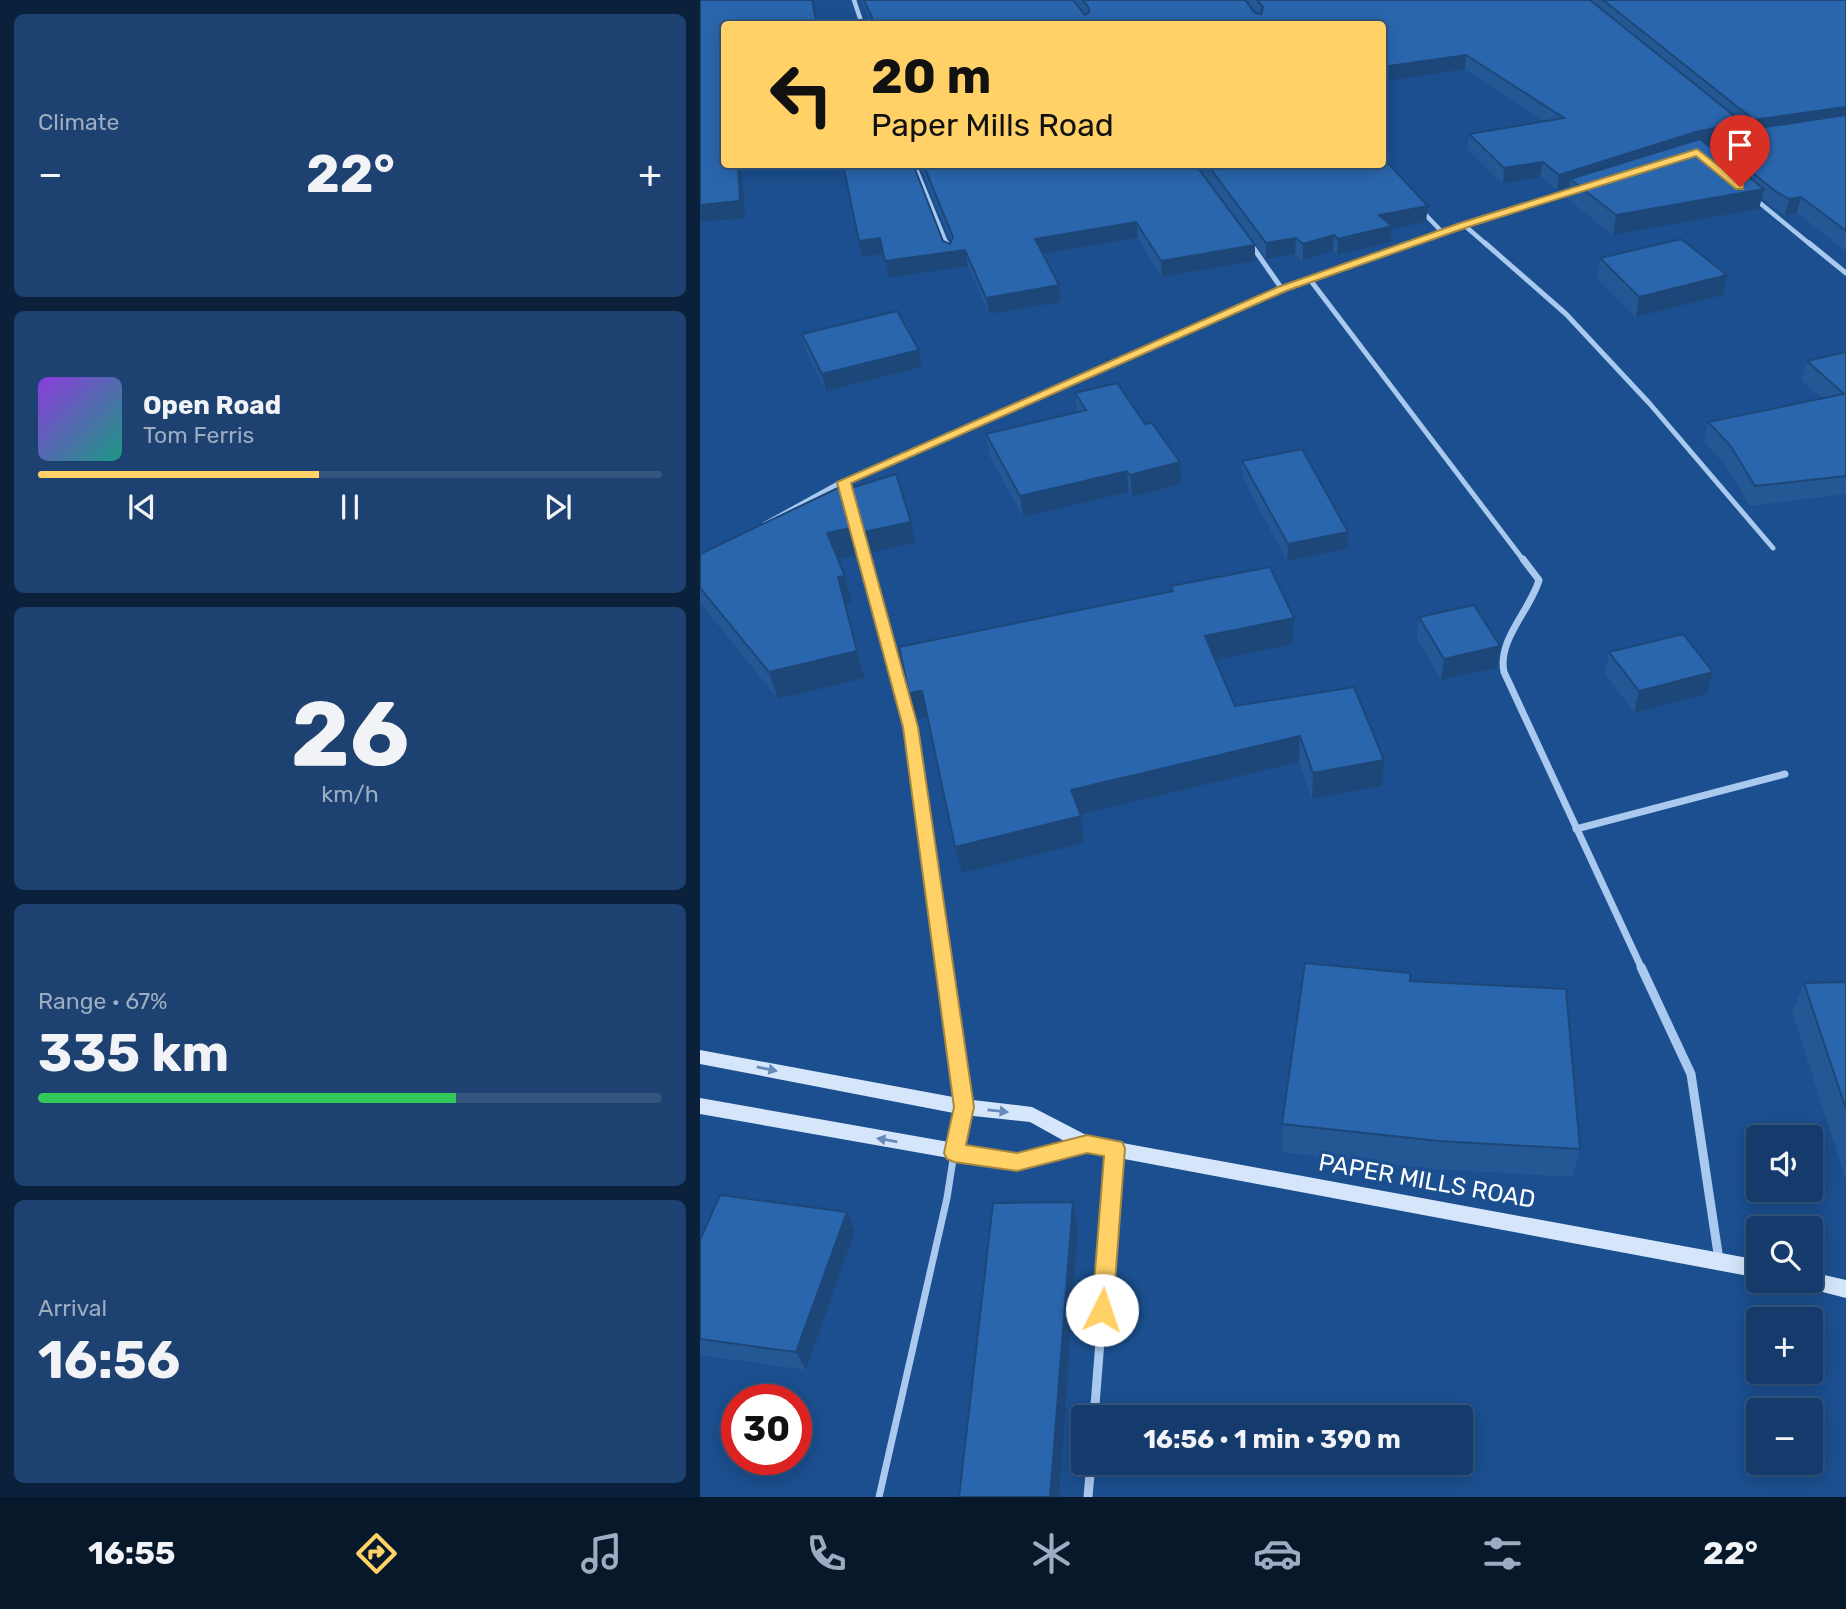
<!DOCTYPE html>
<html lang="en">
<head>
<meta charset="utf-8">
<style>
	:root { --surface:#143b6b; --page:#1d4271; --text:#f1f3f6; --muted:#9dadc1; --line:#33557e; --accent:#ffd166 }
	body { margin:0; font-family:Rubik,sans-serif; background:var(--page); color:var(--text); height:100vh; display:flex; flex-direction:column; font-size:26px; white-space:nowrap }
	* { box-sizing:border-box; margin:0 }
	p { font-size:23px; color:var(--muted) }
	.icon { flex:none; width:38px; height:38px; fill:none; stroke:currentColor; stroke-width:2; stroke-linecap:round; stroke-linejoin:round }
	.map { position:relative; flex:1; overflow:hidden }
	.panel { display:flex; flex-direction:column; gap:14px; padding:14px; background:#0b203b; width:700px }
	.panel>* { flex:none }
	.top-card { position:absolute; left:21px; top:21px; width:665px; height:147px; border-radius:7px; box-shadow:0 4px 18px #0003,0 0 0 2px var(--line); background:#ffd166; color:#111; overflow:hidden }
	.buttons { position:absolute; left:1046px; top:1125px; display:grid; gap:14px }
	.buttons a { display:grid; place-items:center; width:77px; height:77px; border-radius:7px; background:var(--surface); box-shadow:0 4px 18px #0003,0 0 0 2px var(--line); font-size:35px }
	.speed { position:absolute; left:21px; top:1384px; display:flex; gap:14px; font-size:35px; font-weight:700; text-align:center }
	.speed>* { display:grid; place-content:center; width:91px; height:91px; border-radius:50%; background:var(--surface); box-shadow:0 4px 18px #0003,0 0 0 2px var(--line); line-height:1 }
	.speed .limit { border:10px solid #d22; background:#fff; color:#111 }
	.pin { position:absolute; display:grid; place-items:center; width:60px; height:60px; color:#fff; margin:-72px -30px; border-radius:50% 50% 50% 0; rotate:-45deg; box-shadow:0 0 7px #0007 }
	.pin .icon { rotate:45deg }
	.me { position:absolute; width:77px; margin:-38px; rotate:4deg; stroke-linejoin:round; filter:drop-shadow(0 0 5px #0008) }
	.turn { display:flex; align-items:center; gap:24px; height:147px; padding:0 35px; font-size:32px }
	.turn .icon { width:91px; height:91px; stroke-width:2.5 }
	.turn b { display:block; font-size:49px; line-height:60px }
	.big { font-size:52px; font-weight:700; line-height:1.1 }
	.panel .tile { flex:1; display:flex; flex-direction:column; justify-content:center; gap:10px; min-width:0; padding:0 24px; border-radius:10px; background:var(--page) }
	.panel .dial { align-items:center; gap:0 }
	.dial b { font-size:91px; line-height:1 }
	.song { display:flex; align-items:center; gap:21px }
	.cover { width:84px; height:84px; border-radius:10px; background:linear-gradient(135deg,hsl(270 70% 55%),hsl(170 70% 35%)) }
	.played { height:7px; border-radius:4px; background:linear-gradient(90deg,var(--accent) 45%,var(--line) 45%) }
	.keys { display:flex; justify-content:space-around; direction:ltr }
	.heat { display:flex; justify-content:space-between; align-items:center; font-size:38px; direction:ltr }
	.charge { height:10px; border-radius:5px; background:linear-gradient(90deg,#34c759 67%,var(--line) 0) }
	.trip { position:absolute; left:371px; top:1405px; width:402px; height:70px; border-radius:7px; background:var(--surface); box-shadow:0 4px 18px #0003,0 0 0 2px var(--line); font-weight:700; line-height:70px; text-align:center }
	.tab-bar { display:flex; height:112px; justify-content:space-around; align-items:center; background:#08182b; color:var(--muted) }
	.tab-bar .icon { width:49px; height:49px }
	.tab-bar .on { color:var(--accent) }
	.tab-bar b { font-size:32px; color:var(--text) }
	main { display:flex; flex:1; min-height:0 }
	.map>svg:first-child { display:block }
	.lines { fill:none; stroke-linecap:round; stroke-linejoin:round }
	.service { stroke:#a9c9ee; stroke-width:7 }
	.minor-far3 { stroke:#a9c9ee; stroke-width:4.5 }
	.minor-far2 { stroke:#a9c9ee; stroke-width:5 }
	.minor-far1 { stroke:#a9c9ee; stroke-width:7 }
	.minor { stroke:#a9c9ee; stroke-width:9 }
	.tertiary { fill:#a9c9ee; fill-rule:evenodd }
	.secondary { fill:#d6e6fa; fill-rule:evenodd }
	.wall { fill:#245895 }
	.shaded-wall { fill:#1d4779 }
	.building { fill:#2a66ad; stroke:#1d4779; stroke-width:2 }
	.oneway { fill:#668bba }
	.route { fill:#ffd166; stroke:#a68842; stroke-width:2 }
	.labels { text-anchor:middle; stroke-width:7; stroke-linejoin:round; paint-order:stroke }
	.near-street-label { font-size:24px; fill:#fff; stroke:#1b4f8f }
</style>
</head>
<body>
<main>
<section class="panel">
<div class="tile"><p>Climate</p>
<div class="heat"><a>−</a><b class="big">22°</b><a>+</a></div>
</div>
<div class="tile">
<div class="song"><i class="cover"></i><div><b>Open Road</b><p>Tom Ferris</p></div></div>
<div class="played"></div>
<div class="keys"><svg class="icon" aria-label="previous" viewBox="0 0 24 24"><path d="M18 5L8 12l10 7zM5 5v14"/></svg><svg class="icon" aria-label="pause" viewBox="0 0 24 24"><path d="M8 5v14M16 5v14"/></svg><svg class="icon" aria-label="next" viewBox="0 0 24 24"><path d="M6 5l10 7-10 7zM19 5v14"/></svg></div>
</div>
<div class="tile dial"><b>26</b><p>km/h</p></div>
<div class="tile"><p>Range · 67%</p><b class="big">335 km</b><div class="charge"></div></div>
<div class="tile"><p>Arrival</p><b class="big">16:56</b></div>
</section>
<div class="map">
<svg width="1146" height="1497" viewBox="0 0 1146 1497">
	<rect width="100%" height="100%" fill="#1b4f8f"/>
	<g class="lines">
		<!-- service -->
		<path class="service" d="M179 1497 247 1198 254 1153"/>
		<!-- minor-far3 -->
		<g class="minor-far3">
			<path d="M154 0 162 24"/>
			<path d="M214 164 247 245"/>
			<path d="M1055 199 1111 245"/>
			<path d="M720 209 743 233"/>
			<path d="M764 225 787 245"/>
		</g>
		<!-- minor-far2 -->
		<g class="minor-far2">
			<path d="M247 243 250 251"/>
			<path d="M550 243 582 289"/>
			<path d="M785 243 866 314 950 404 1073 548"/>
			<path d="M1109 243 1146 273"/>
			<path d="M611 281 824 561"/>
			<path d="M144 482 165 561"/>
		</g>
		<!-- minor-far1 -->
		<g class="minor-far1">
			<path d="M165 559 211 727 245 969"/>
			<path d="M823 559 839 580C831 609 797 640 804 672L942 969"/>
			<path d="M876 829 1085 774"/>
		</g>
		<!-- minor -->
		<g class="minor">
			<path d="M245 967 264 1107 255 1150"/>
			<path d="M941 967 991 1074 1019 1260"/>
			<path d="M394 1418 415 1149"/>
			<path d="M388 1497 391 1463"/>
		</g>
		<!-- tertiary -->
		<path class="tertiary" d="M881 185 888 187 767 227 585 291 148 484 71 525H63L62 523 140 480 579 287 761 223Z"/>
		<!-- secondary -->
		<g class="secondary">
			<path d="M0 1050 264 1099 332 1107 390 1137 1059 1260V1278L387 1152 317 1170 0 1114V1098L317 1154 366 1142 330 1122 264 1115 0 1064Z"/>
			<path d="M1111 1272 1146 1280V1298L1103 1287 1101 1281H1111Z"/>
		</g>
	</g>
	<!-- wall -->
	<g class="wall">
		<path d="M161 0H373L385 15 374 0H545L555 13H557L547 0H1146V251L1097 213 1085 215 1071 206 1061 198 1059 209 913 235 867 198 869 187 857 190 840 177 803 184 768 149 769 134 844 121 765 69 682 24H171Z"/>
		<path d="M221 164H495L555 245V261L462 277 438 238 343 254 361 302 289 314 268 266 188 278 183 254 162 257 243 241 250 244 251 241 221 169Z"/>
		<path d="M496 164H682L726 222 692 229 691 242 637 255 633 251 603 260 595 254 566 259Z"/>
		<path d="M900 258 1023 295 936 317 897 278Z"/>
		<path d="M102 334 222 367 126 391 106 351Z"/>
		<path d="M1146 352V494L1050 506 1025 465 1004 441 1008 422 1122 398 1101 380 1107 361Z"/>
		<path d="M375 393 481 484 432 497 429 492 323 517 289 455 286 434 377 412Z"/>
		<path d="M542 461 647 549 587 561 543 478Z"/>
		<path d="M0 554 158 555 138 559 145 576 152 603 145 604 165 678 78 699 0 603Z"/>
		<path d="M471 586 594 618 593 644 516 660 535 706 654 687 682 786 612 799 599 762 380 815 384 843 262 873 228 717 216 720 471 591Z"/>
		<path d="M719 617 797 668 741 680 717 639Z"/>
		<path d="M909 652 1007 694 934 713 905 673Z"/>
		<path d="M710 981 880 1149 872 1177 735 1169 582 1152V1124Z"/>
		<path d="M1146 982V1180L1092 1012 1104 983Z"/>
		<path d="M147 1212 155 1231 106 1370 0 1355V1240Z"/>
	</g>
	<!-- shaded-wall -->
	<g class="shaded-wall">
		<path d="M766 55 765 69 682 82V67Z"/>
		<path d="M1146 107V121L1051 135 1054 120Z"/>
		<path d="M1042 122 1038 138 1011 139 1010 144 870 179 869 187 857 190 859 175 996 132Z"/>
		<path d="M843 162 840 177 803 184 804 168Z"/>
		<path d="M38 164H41L45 218 0 222V205Z"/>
		<path d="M1064 189 1059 209 913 235 916 215Z"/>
		<path d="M1101 197 1097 213 1085 215 1089 199Z"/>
		<path d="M728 206 726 222 692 229 691 242 637 255 638 239 679 215Z"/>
		<path d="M436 222 438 238 336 255 335 239Z"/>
		<path d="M634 235 633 251 603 260V244Z"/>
		<path d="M180 238 183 254 162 257 159 241Z"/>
		<path d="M596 238 595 254 566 259V243Z"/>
		<path d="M555 245V261L462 277 461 261Z"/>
		<path d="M265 250 268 266 188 278 185 261Z"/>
		<path d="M1027 275 1023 295 936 317 939 297Z"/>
		<path d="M359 285 361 302 289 314 286 298Z"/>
		<path d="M219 350 222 367 126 391 122 374Z"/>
		<path d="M480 462 481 484 432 497 430 475Z"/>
		<path d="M427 471 429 492 323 517 320 496Z"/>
		<path d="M211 522 215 543 168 553 163 532Z"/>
		<path d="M151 528 158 555 134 560 127 533Z"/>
		<path d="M648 532 647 549 587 561 588 544Z"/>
		<path d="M145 576 152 603 145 604 138 577Z"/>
		<path d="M594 618 593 644 507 662 505 636Z"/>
		<path d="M800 646 797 668 741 680 744 659Z"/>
		<path d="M157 651 165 678 78 699 69 672Z"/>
		<path d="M1013 672 1007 694 934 713 939 691Z"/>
		<path d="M222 691 228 717 216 720 209 693Z"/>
		<path d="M600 736 599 762 375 816 371 790Z"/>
		<path d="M684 760 682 786 612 799 613 773Z"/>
		<path d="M381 816 384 843 262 873 255 847Z"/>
		<path d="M373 1202 378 1229 359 1497H350Z"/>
		<path d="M147 1212 155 1231 106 1370 96 1352Z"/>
	</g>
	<!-- building -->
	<g class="building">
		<path d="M0 0H112L117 24H24V164H38L40 201 0 205Z"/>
		<path d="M164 0H373L385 15 389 12V8L383 0H545L555 13 561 14 563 7 557 0H890L1042 122 996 132 859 175 843 162 804 168 769 134 864 118 766 55 682 67V24H175Z"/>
		<path d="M903 0H1146V107L1054 120Z"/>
		<path d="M1146 115V231L1101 197 1089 199 1075 191 1011 139 1052 129Z"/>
		<path d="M1000 139 1064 189 916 215 870 179Z"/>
		<path d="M682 157 728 206 679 215 692 226 638 239 634 235 603 244 596 238 566 243 507 164H682Z"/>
		<path d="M143 164H213L243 241 250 244 253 237 223 164H495L555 245 461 261 436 222 335 239 359 285 286 298 265 250 185 261 180 238 159 241Z"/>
		<path d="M981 239 1027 275 939 297 900 258Z"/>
		<path d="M197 311 219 350 122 374 102 334Z"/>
		<path d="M1146 352V476L1055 486 1030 445 1008 422 1144 394 1107 361Z"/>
		<path d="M417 383 445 424 452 423 480 462 430 475 427 471 320 496 286 434 386 410 375 393Z"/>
		<path d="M602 449 648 532 588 544 542 461Z"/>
		<path d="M196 474 211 522 163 532 151 488Z"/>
		<path d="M140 487 151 528 127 533 145 576 138 577 157 651 69 672 0 588V554Z"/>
		<path d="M570 567 594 618 505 636 535 706 654 687 684 760 613 773 600 736 371 790 381 816 255 847 222 691 209 693 199 647 473 591 471 586Z"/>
		<path d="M774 605 800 646 744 659 719 617Z"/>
		<path d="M983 634 1013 672 939 691 909 652Z"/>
		<path d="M605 963 710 973V981L866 989 880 1149 739 1141 582 1124Z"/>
		<path d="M1146 982V1109L1104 983Z"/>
		<path d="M20 1195 147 1212 96 1352 0 1339V1240Z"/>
		<path d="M373 1202 350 1497H259L293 1203Z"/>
	</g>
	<!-- one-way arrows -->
	<defs><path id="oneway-solid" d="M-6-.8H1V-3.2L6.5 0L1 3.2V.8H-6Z" transform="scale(1.75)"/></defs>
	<g class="oneway">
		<use href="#oneway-solid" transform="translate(67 1069) rotate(11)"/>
		<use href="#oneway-solid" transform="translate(298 1111) rotate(6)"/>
		<use href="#oneway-solid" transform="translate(187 1140) rotate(-170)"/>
	</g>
	<!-- route -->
	<path class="route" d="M997 149 1043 184V189H1036L996 156 768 227 586 291 151 483 218 727 274 1107 266 1145 317 1153 387 1135 422 1142 425 1148 413 1310 410 1317 402 1320 395 1317 392 1310 404 1156 387 1153 317 1171 254 1162 247 1159 244 1153 254 1107 203 727 137 482 578 287 760 223Z"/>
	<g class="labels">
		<!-- near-street labels -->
		<g class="near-street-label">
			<text transform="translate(727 1181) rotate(10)" y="8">PAPER MILLS ROAD</text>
		</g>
	</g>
</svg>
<div class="buttons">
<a><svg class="icon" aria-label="sound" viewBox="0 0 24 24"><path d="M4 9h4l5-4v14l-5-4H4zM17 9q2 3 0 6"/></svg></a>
<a><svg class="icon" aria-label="search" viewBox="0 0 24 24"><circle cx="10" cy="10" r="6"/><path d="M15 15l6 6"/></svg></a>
<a>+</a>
<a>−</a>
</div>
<div class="speed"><div class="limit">30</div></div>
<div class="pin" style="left:1040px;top:187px;background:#d93025"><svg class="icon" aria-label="arrive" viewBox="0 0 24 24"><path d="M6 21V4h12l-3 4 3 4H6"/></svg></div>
<svg class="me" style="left:402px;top:1310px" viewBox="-20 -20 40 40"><circle r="19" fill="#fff"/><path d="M0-13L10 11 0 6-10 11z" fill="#ffd166"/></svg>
<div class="trip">16:56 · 1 min · 390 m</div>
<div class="top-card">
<div class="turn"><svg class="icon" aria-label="left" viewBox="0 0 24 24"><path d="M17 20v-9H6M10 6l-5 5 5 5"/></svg><div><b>20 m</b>Paper Mills Road</div></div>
</div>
</div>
</main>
<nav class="tab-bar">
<b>16:55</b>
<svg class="icon on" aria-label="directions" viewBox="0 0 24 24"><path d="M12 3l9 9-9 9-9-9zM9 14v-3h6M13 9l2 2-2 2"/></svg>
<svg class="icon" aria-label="music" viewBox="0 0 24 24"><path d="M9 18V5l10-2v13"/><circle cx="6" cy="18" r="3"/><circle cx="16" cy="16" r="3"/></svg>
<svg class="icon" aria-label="phone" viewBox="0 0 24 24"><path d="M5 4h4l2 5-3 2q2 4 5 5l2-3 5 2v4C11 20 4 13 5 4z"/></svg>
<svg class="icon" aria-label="climate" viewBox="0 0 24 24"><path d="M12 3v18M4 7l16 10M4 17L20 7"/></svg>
<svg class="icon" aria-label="car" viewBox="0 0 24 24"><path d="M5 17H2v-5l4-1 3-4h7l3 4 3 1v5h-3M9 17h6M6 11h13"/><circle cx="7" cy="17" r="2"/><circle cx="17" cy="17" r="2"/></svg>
<svg class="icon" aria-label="filters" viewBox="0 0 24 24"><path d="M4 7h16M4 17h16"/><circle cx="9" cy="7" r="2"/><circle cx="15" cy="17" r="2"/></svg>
<b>22°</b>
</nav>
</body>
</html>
